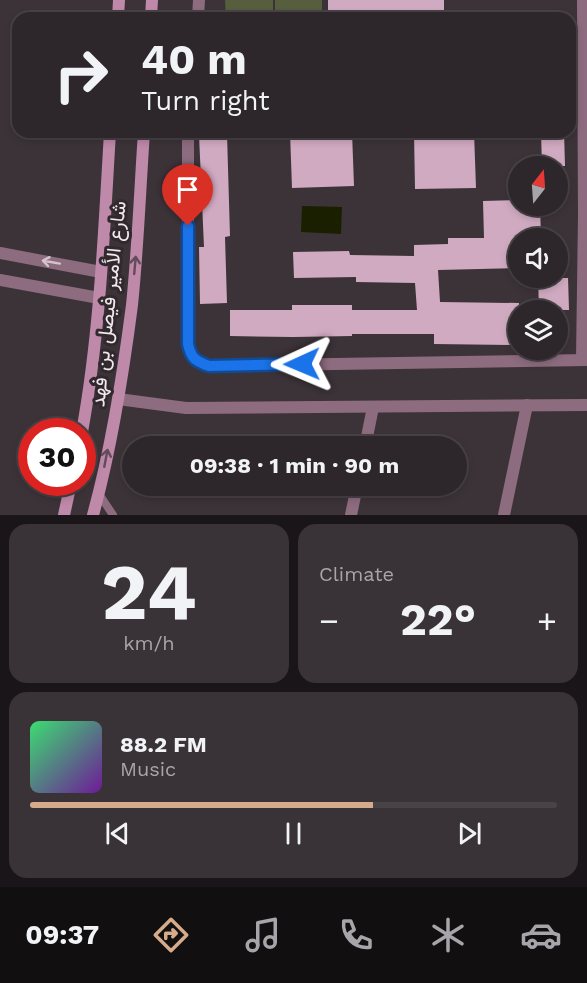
<!DOCTYPE html>
<html lang="en">
<head>
<meta charset="utf-8">
<style>
	:root { --surface:#2d262b; --page:#393237; --text:#f1f3f6; --muted:#a7a5a9; --line:#484347; --accent:#d6ab8b }
	body { margin:0; font-family:"Work Sans",Vazirmatn,sans-serif; background:var(--page); color:var(--text); height:100vh; display:flex; flex-direction:column; font-size:22px; white-space:nowrap }
	* { box-sizing:border-box; margin:0 }
	p { font-size:20px; color:var(--muted) }
	.icon { flex:none; width:33px; height:33px; fill:none; stroke:currentColor; stroke-width:2; stroke-linecap:round; stroke-linejoin:round }
	.map { position:relative; height:515px; overflow:hidden }
	.details { display:flex; flex-direction:column; gap:9px; padding:9px; background:#191518; flex:1 }
	.details>* { flex:none }
	.banner { position:absolute; left:12px; top:12px; width:564px; height:126px; border-radius:18px; box-shadow:0 3px 9px #0003,0 0 0 2px var(--line); background:#2d262b; color:var(--text); overflow:hidden }
	.needle { width:39px; rotate:17deg }
	.fabs { position:absolute; left:508px; top:156px; display:grid; gap:12px }
	.fabs a { display:grid; place-items:center; width:60px; height:60px; border-radius:50%; background:var(--surface); box-shadow:0 3px 9px #0003,0 0 0 2px var(--line); font-size:30px }
	.speed { position:absolute; left:18px; top:418px; display:flex; gap:12px; font-size:30px; font-weight:700; text-align:center }
	.speed>* { display:grid; place-content:center; width:78px; height:78px; border-radius:50%; background:var(--surface); box-shadow:0 3px 9px #0003,0 0 0 2px var(--line); line-height:1 }
	.speed .limit { border:9px solid #d22; background:#fff; color:#111 }
	.pin { position:absolute; display:grid; place-items:center; width:51px; height:51px; color:#fff; margin:-62px -26px; border-radius:50% 50% 50% 0; rotate:-45deg; box-shadow:0 0 6px #0007 }
	.pin .icon { rotate:45deg }
	.me { position:absolute; width:66px; margin:-33px; rotate:269deg; stroke-linejoin:round; filter:drop-shadow(0 0 4px #0008) }
	.turn { display:flex; align-items:center; gap:21px; height:126px; padding:0 30px; font-size:27px }
	.turn .icon { width:78px; height:78px; stroke-width:2.5 }
	.turn b { display:block; font-size:42px; line-height:51px }
	.big { font-size:45px; font-weight:700; line-height:1.1 }
	.details .tile { flex:1; display:flex; flex-direction:column; justify-content:center; gap:9px; min-width:0; padding:0 21px; border-radius:18px; background:var(--page) }
	.details .dial { align-items:center; gap:0 }
	.dial b { font-size:78px; line-height:1 }
	.song { display:flex; align-items:center; gap:18px }
	.cover { width:72px; height:72px; border-radius:9px; background:linear-gradient(135deg,hsl(140 70% 55%),hsl(280 70% 35%)) }
	.played { height:6px; border-radius:3px; background:linear-gradient(90deg,var(--accent) 65%,var(--line) 65%) }
	.keys { display:flex; justify-content:space-around; direction:ltr }
	.heat { display:flex; justify-content:space-between; align-items:center; font-size:33px; direction:ltr }
	.details .tiles { flex:1; display:grid; gap:9px; grid-template-columns:1fr 1fr }
	.tile:last-child { grid-column:span 2 }
	.trip { position:absolute; left:122px; top:436px; width:345px; height:60px; border-radius:30px; background:var(--surface); box-shadow:0 3px 9px #0003,0 0 0 2px var(--line); font-weight:700; line-height:60px; text-align:center }
	.tabs { display:flex; height:96px; justify-content:space-around; align-items:center; background:#120f11; color:var(--muted) }
	.tabs .icon { width:42px; height:42px }
	.tabs .active { color:var(--accent) }
	.tabs b { font-size:27px; color:var(--text) }
	.map>svg:first-child { display:block }
	.green { fill:#565e3e }
	.water { fill:#1a1f00 }
	.building { fill:#d0aac1 }
	.lines { fill:none; stroke-linecap:round; stroke-linejoin:round }
	.service { stroke:#8e6c80; stroke-width:8 }
	.minor { stroke:#8e6c80; stroke-width:12 }
	.secondary { stroke:#bf89aa; stroke-width:12 }
	.oneway { stroke:#d3c4cc }
	.oneway2 { stroke:#634b59 }
	.route-casing { stroke:#114b97; stroke-width:15 }
	.route { stroke:#1a73e8; stroke-width:10 }
	.labels { text-anchor:middle; stroke-width:6; stroke-linejoin:round; paint-order:stroke }
	.street-label { font-size:20px; fill:#f0e9ed; stroke:#32292e }
</style>
</head>
<body>
<div class="map">
<svg width="587" height="515" viewBox="0 0 587 515">
	<rect width="100%" height="100%" fill="#3c3339"/>
	<!-- green -->
	<g class="green">
		<path d="M225 0H273V18H226Z"/>
		<rect x="275" y="0" width="47" height="18"/>
	</g>
	<!-- water -->
	<path class="water" d="M302 206 342 207 341 234 301 232Z"/>
	<!-- building -->
	<g class="building">
		<rect x="328" y="0" width="116" height="18"/>
		<path d="M290 132H352L354 186 292 188Z"/>
		<path d="M414 132H474L476 188 415 189Z"/>
		<path d="M541 132H564L565 166H542Z"/>
		<path d="M227 134 230 236 225 237 227 303 200 304 199 247H204L199 135Z"/>
		<path d="M519 200V206H540L541 238H519V268L438 270 440 302 519 303V345L434 344V334H352V336L293 337 230 336V310H292V305H352V310H417L415 283 356 282V277L294 278 293 252 349 251 350 255 414 256V245L448 244V238H484L483 201Z"/>
		<path d="M538 278H568L569 310H539Z"/>
	</g>
	<g class="lines">
		<!-- service -->
		<path class="service" d="M99 494 113 515"/>
		<!-- minor -->
		<g class="minor">
			<path d="M198 18 199 0"/>
			<path d="M570 66 587 65"/>
			<path d="M188 132V344C191 358 195 361 209 366L587 360"/>
			<path d="M0 253 101 272"/>
			<path d="M0 280 99 298"/>
			<path d="M582 360 584 215 583 0"/>
			<path d="M118 399 186 408 587 405"/>
			<path d="M365 447 373 407"/>
			<path d="M351 515 357 486"/>
			<path d="M504 515 527 405"/>
		</g>
		<!-- secondary -->
		<g class="secondary">
			<path d="M118 18 119 0"/>
			<path d="M151 18 152 0"/>
			<path d="M82 432C100 333 104 232 110 132"/>
			<path d="M64 515 71 483"/>
			<path d="M93 515C112 446 123 375 132 305 138 247 140 189 144 132"/>
		</g>
	</g>
	<!-- one-way arrows -->
	<defs><path id="oneway-shaft" d="M-6 0H5M1.5-3L5.5 0L1.5 3" fill="none" stroke-width="1.6" stroke-linecap="round" stroke-linejoin="round" transform="scale(1.5)"/></defs>
	<use class="oneway" href="#oneway-shaft" transform="translate(51 262) rotate(-170)"/>
	<g class="oneway2">
		<use href="#oneway-shaft" transform="translate(135 265) rotate(-85)"/>
		<use href="#oneway-shaft" transform="translate(106 458) rotate(-79)"/>
	</g>
	<g class="lines">
		<defs>
			<path id="route" d="M188 226V344C191 358 195 361 209 366L302 364"/>
		</defs>
		<!-- route casing -->
		<use href="#route" class="route-casing"/>
		<!-- route -->
		<use href="#route" class="route"/>
	</g>
	<g class="labels">
		<!-- street labels -->
		<g class="street-label">
			<text transform="translate(108 304) rotate(-84)" y="7">شارع الأمير فيصل بن فهد</text>
		</g>
	</g>
</svg>
<div class="fabs">
<a><svg class="needle" viewBox="-14 -14 28 28"><path d="M0-13l5 13h-10z" fill="#e53935"/><path d="M0 13l5-13h-10z" fill="#a7a5a9"/></svg></a>
<a><svg class="icon" aria-label="sound" viewBox="0 0 24 24"><path d="M4 9h4l5-4v14l-5-4H4zM17 9q2 3 0 6"/></svg></a>
<a><svg class="icon" aria-label="layers" viewBox="0 0 24 24"><path d="M12 4l9 5-9 5-9-5zM3 14l9 5 9-5"/></svg></a>
</div>
<div class="speed"><div class="limit">30</div></div>
<div class="pin" style="left:188px;top:226px;background:#d93025"><svg class="icon" aria-label="arrive" viewBox="0 0 24 24"><path d="M6 21V4h12l-3 4 3 4H6"/></svg></div>
<svg class="me" style="left:302px;top:364px" viewBox="-20 -20 40 40"><path d="M0-17L14 15 0 8-14 15z" fill="#1a73e8" stroke="#fff" stroke-width="4"/></svg>
<div class="trip">09:38 · 1 min · 90 m</div>
<div class="banner">
<div class="turn"><svg class="icon" aria-label="right" viewBox="0 0 24 24"><path d="M7 20v-9h11M14 6l5 5-5 5"/></svg><div><b>40 m</b>Turn right</div></div>
</div>
</div>
<section class="details">
<div class="tiles">
<div class="tile dial"><b>24</b><p>km/h</p></div>
<div class="tile"><p>Climate</p>
<div class="heat"><a>−</a><b class="big">22°</b><a>+</a></div>
</div>
<div class="tile">
<div class="song"><i class="cover"></i><div><b>88.2 FM</b><p>Music</p></div></div>
<div class="played"></div>
<div class="keys"><svg class="icon" aria-label="previous" viewBox="0 0 24 24"><path d="M18 5L8 12l10 7zM5 5v14"/></svg><svg class="icon" aria-label="pause" viewBox="0 0 24 24"><path d="M8 5v14M16 5v14"/></svg><svg class="icon" aria-label="next" viewBox="0 0 24 24"><path d="M6 5l10 7-10 7zM19 5v14"/></svg></div>
</div>
</div>
</section>
<nav class="tabs">
<b>09:37</b>
<svg class="icon active" aria-label="directions" viewBox="0 0 24 24"><path d="M12 3l9 9-9 9-9-9zM9 14v-3h6M13 9l2 2-2 2"/></svg>
<svg class="icon" aria-label="music" viewBox="0 0 24 24"><path d="M9 18V5l10-2v13"/><circle cx="6" cy="18" r="3"/><circle cx="16" cy="16" r="3"/></svg>
<svg class="icon" aria-label="phone" viewBox="0 0 24 24"><path d="M5 4h4l2 5-3 2q2 4 5 5l2-3 5 2v4C11 20 4 13 5 4z"/></svg>
<svg class="icon" aria-label="climate" viewBox="0 0 24 24"><path d="M12 3v18M4 7l16 10M4 17L20 7"/></svg>
<svg class="icon" aria-label="car" viewBox="0 0 24 24"><path d="M5 17H2v-5l4-1 3-4h7l3 4 3 1v5h-3M9 17h6M6 11h13"/><circle cx="7" cy="17" r="2"/><circle cx="17" cy="17" r="2"/></svg>
</nav>
</body>
</html>
